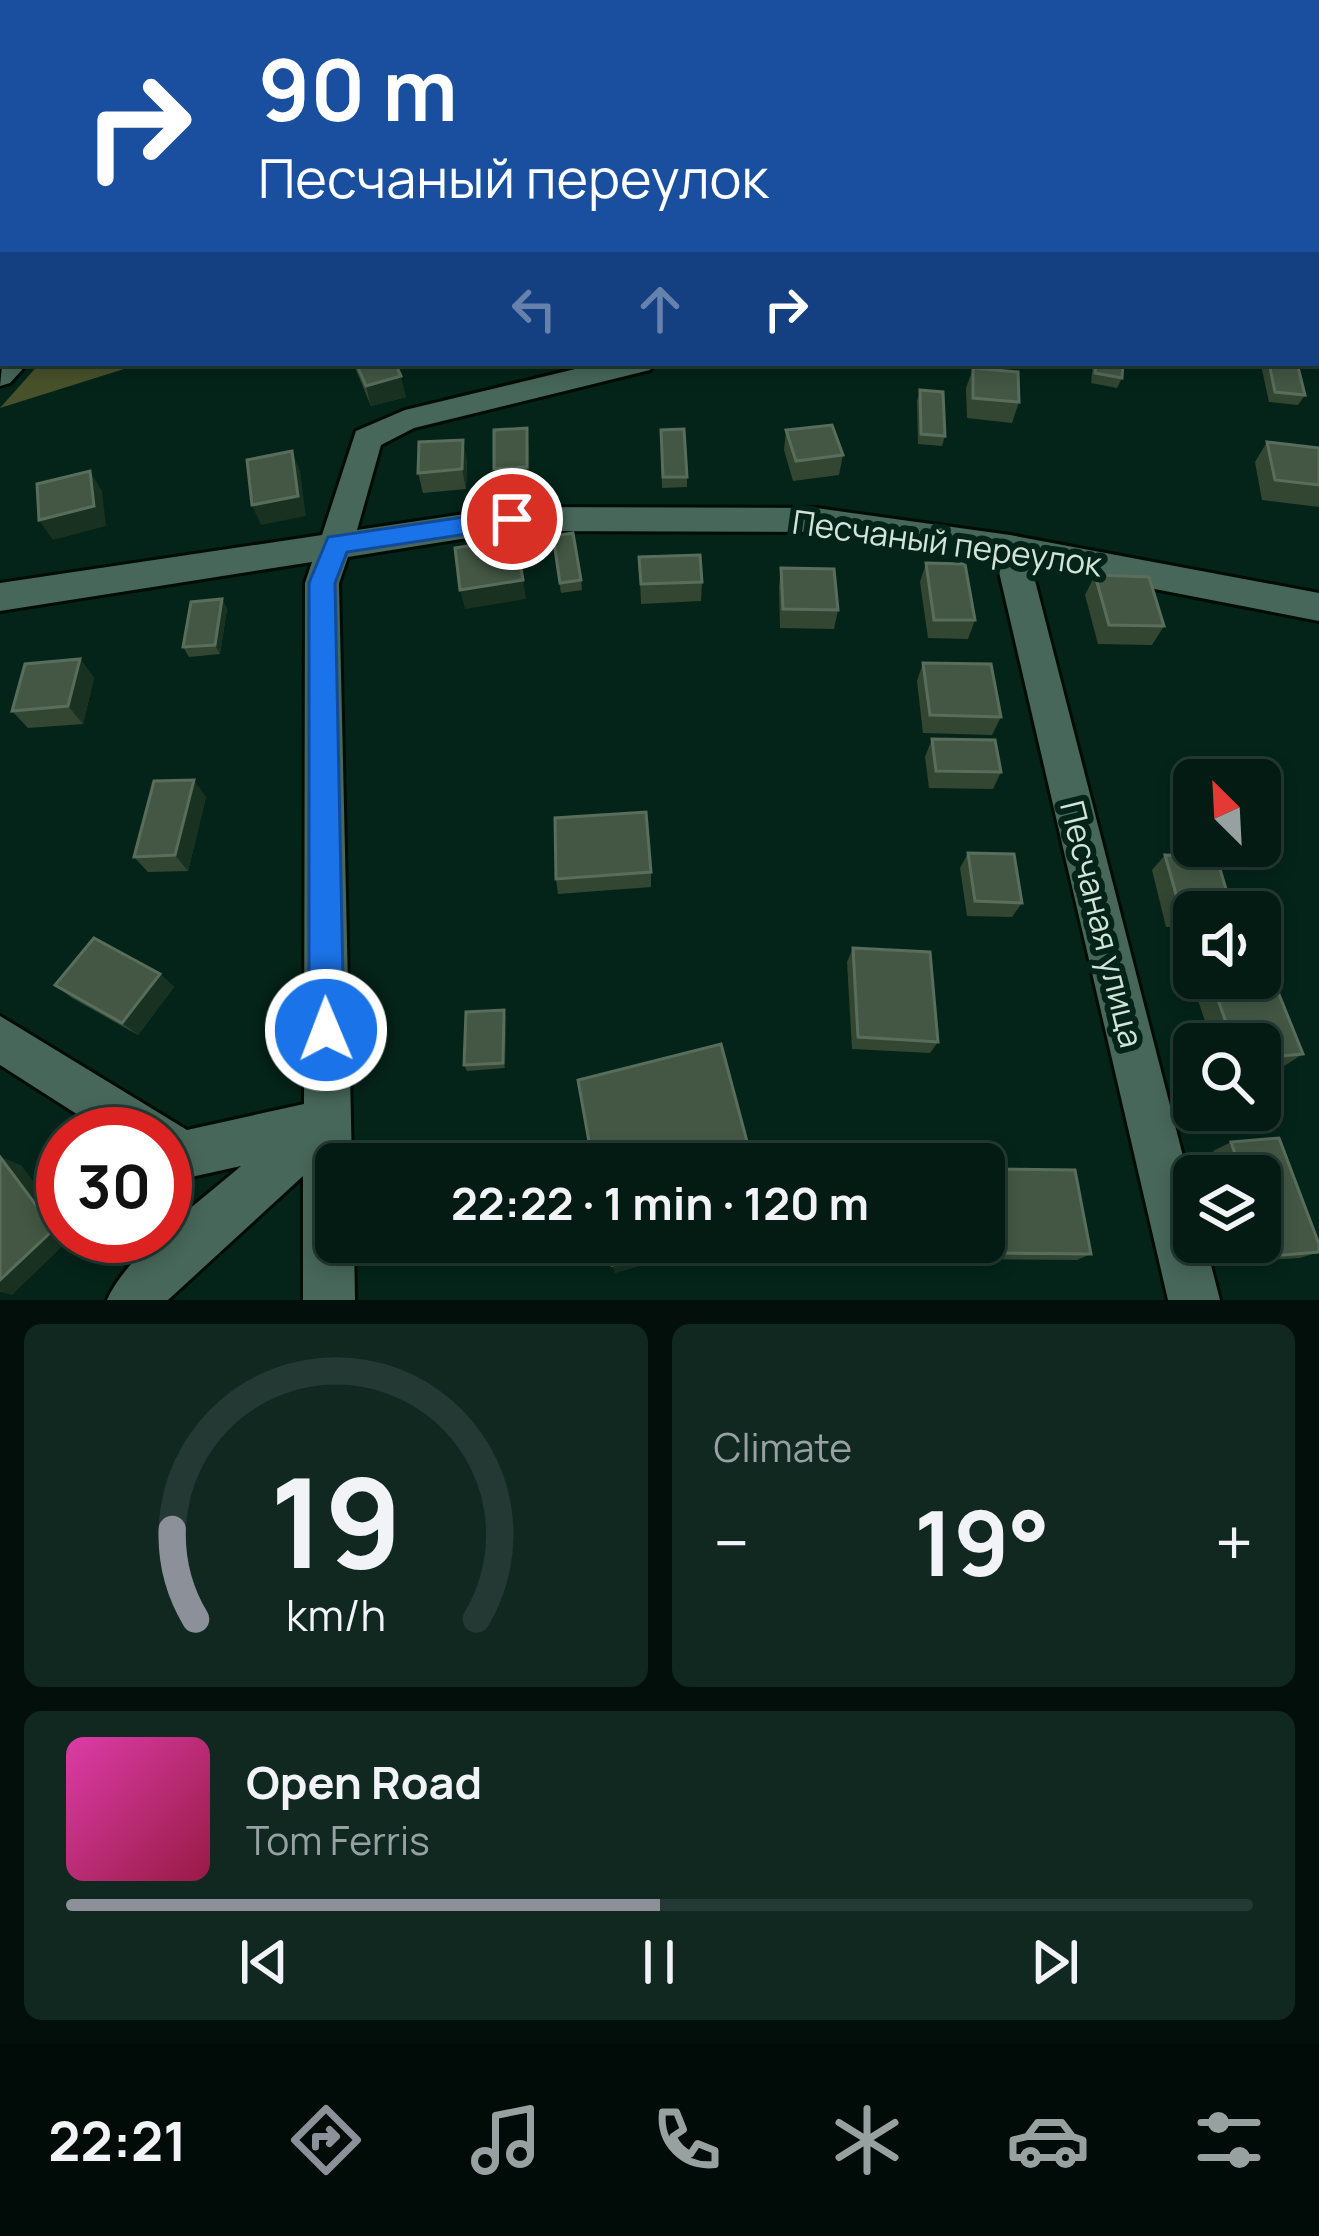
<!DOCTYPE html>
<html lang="en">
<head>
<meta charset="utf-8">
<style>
	:root { --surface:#031b13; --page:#112821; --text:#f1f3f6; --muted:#97a1a0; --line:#243933; --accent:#8c9099 }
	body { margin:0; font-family:Manrope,sans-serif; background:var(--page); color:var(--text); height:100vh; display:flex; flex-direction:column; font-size:45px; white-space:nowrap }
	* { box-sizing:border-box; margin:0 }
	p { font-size:39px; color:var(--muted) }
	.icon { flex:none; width:66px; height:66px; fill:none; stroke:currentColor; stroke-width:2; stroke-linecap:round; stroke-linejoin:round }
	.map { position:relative; height:1300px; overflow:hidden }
	.side { display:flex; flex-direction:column; gap:24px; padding:24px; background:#020f0a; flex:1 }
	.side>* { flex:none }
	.hud { position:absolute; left:0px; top:0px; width:1320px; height:366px; box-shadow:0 6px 18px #0003,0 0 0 3px var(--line); background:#1a4fa0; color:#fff; overflow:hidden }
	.needle { width:78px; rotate:336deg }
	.fabs { position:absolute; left:1173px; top:759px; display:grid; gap:24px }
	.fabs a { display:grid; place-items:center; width:108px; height:108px; border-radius:18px; background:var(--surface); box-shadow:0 6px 18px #0003,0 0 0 3px var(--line); font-size:60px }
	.speed { position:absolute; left:36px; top:1107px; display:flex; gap:24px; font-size:60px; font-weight:700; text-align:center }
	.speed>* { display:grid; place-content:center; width:156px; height:156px; border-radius:50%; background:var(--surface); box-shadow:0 6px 18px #0003,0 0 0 3px var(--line); line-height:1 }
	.speed .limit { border:18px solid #d22; background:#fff; color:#111 }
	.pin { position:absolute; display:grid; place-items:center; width:102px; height:102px; color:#fff; margin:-51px; border:6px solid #fff; border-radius:50%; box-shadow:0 3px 12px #0007 }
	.me { position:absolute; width:132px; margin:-66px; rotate:359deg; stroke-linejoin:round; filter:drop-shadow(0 0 9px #0008) }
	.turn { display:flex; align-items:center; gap:42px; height:252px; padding:0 60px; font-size:54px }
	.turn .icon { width:156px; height:156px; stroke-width:2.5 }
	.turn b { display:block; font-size:84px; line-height:102px }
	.lanes { display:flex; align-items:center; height:114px; padding:0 60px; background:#0003; justify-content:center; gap:60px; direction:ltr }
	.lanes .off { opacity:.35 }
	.big { font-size:90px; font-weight:700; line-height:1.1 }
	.side .card { flex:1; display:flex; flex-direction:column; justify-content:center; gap:18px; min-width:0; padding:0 42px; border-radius:18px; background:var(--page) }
	.side .dial { align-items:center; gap:0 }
	.dial svg { height:312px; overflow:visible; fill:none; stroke:var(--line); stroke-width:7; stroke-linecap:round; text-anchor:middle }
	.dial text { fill:var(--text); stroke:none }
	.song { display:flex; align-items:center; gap:36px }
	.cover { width:144px; height:144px; border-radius:18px; background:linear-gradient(135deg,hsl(320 70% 55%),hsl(340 70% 35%)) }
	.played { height:12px; border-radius:6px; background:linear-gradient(90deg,var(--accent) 50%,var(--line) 50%) }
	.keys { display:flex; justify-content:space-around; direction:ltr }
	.heat { display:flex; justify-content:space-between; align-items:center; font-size:66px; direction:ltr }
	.side .tiles { flex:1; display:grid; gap:24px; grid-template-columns:1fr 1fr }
	.card:last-child { grid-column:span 2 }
	.trip { position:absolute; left:315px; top:1143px; width:690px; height:120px; border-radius:18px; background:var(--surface); box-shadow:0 6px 18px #0003,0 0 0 3px var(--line); font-weight:700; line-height:120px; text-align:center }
	.menu { display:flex; height:192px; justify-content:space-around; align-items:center; background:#010b08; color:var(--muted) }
	.menu .icon { width:84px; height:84px }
	.menu .active { color:var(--accent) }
	.menu b { font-size:54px; color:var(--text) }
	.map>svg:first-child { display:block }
	.forest { fill:#48522a }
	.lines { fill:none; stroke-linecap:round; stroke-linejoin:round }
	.minor-casing { stroke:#000c05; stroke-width:6 }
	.minor { fill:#47675a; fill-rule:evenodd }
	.rail { stroke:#799187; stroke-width:6; stroke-dasharray:12 6; stroke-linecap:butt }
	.wall { fill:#324632 }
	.shaded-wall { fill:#183120 }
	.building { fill:#435744; stroke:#596d5c; stroke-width:3 }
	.route { fill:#1a73e8; stroke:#114b97; stroke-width:3 }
	.labels { text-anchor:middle; stroke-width:12; stroke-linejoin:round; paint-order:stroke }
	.street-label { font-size:33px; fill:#d1e3db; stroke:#042419 }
</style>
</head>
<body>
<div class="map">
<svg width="1319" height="1300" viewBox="0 0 1319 1300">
	<rect width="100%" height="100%" fill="#042419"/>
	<!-- forest -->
	<g class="forest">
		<path d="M395 0H1102L389 3Z"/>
		<path d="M40 363H143L0 408Z"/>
	</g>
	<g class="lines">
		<defs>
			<g id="minor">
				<path d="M1232 0H1256L1258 3H1234Z"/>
				<rect x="1317" y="32" width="2" height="13"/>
				<rect x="1317" y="339" width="2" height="24"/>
				<path d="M3 356V363H28L10 383 0 386Z"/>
				<path d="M600 363H655L650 370 414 428 381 445 357 530 512 507 816 508 1010 535 1319 593V621L1031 565 1194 1199V1242H1205L1220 1300H1168L996 559 816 532 512 531 348 557 339 583 352 1164H336V1242H354L355 1300H303V1176L168 1300H107C126 1255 202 1200 241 1166L182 1179 165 1172V1134H108L0 1065V1016L187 1130 304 1104 305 583 312 562 0 611V583L322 535 356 431 405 410Z"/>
			</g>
		</defs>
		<!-- minor casing -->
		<use href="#minor" class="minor-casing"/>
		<!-- minor -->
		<use href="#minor" class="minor"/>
		<!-- rail -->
		<path class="rail" d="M57 3 64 0"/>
	</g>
	<!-- wall -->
	<g class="wall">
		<path d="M1319 201V243H1317V205Z"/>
		<path d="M353 363H395L406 397 371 406Z"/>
		<path d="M1093 363H1123L1122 378 1117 388 1091 383Z"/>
		<path d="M1262 363H1297L1305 395 1298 405 1269 402 1261 365Z"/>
		<path d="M973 368 1019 402 1012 423 967 418 966 388Z"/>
		<path d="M920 390 945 436 942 446 918 444 917 401Z"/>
		<path d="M527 428 530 487 498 489 494 469Z"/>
		<path d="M661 430 687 477V487L662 488Z"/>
		<path d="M786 430 843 455 839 475 793 481 784 450Z"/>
		<path d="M1267 442 1319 448V507L1262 500 1255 462Z"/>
		<path d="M467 460 466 489 423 493 418 473Z"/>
		<path d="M553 536 581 580 582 590 561 593Z"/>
		<path d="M639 557 702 582 701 601 641 604Z"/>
		<path d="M926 563 975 620 968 639 928 638 920 582Z"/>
		<path d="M781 568 838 610 834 629 780 628 779 587Z"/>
		<path d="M1095 575 1164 626 1152 645 1098 644 1085 595Z"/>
		<path d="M222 599 227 609 220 654 189 657 183 647Z"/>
		<path d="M80 659 94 678 83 724 28 728 12 711Z"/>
		<path d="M923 663 1001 717 992 735 923 733 917 681Z"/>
		<path d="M932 739 1001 772 993 789 929 788 925 757Z"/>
		<path d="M206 797 188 871 148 872 134 857Z"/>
		<path d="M968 853 1022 903 1012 917 967 916 960 868Z"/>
		<path d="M1165 855 1194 912V927H1166L1152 870Z"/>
		<path d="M651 872V887L558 894 556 879Z"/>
		<path d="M853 948 938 1042 930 1053 852 1049 847 962Z"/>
		<path d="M160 974 174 987 138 1035 72 998 55 985Z"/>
		<path d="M1207 978H1260L1303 1054 1284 1066 1260 1068V1044H1213L1194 989Z"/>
		<path d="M506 1016 505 1068 467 1071 464 1065Z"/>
		<path d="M1279 1138 1319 1244V1252L1300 1258 1251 1261 1244 1242H1260V1176H1222L1213 1151 1231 1142Z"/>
		<path d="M972 1242H984L1091 1254 1077 1260 975 1259Z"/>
	</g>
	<!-- shaded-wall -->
	<g class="shaded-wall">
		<path d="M0 64 3 71V94L0 95Z"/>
		<path d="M3 207V234L0 228V210Z"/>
		<path d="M401 376 406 397 371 406 366 386Z"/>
		<path d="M527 428 529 448 530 487 527 467Z"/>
		<path d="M463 440 467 460 466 489 462 469Z"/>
		<path d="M292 451 300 471 306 516 261 525 252 505Z"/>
		<path d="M90 471 102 491 106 526 53 540 39 520Z"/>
		<path d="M523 580 526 599 465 609 460 590Z"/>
		<path d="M222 599 227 609 220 654 215 645Z"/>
		<path d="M80 659 94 678 83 724 68 706Z"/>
		<path d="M194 780 206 797 188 871 175 855Z"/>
		<path d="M160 974 174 987 138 1035 122 1023Z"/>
		<path d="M504 1010 506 1016 505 1068 503 1063Z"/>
		<path d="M1 1157 21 1165 63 1221V1236H73L12 1295 0 1292Z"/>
		<path d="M696 1242H727L615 1273 612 1265Z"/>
	</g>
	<!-- building -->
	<g class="building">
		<path d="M3 158V207L0 210V160Z"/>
		<path d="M356 363H395L401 376 366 386Z"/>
		<path d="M1096 363H1123L1122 378 1095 373Z"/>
		<path d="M1269 363H1297L1305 395 1275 392Z"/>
		<path d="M973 368 1018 372 1019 402 973 398Z"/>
		<path d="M920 390 943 392 945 436 921 434Z"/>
		<path d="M832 425 843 455 796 461 786 430Z"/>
		<path d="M527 428V467L494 469V430Z"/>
		<path d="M684 429 687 477H663L661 430Z"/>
		<path d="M463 440 462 469 418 473 419 442Z"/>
		<path d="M1267 442 1319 448V485L1275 480Z"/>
		<path d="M292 451 298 496 252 505 247 460Z"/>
		<path d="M90 471 94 506 39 520 37 484Z"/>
		<path d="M573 533 581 580 560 583 553 536Z"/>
		<path d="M516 538 523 580 460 590 455 548Z"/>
		<path d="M700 555 702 582 641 584 639 557Z"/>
		<path d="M926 563 965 564 975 620H934Z"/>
		<path d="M781 568 834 569 838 610 783 609Z"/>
		<path d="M1095 575 1149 577 1164 626 1109 625Z"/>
		<path d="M222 599 215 645 183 647 191 602Z"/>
		<path d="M80 659 68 706 12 711 25 664Z"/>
		<path d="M923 663 991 664 1001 717 930 715Z"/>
		<path d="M932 739 995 740 1001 772 936 771Z"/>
		<path d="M194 780 175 855 134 857 154 781Z"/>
		<path d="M646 812 651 872 556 879 555 818Z"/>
		<path d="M968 853 1014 854 1022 903 975 901Z"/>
		<path d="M1165 855 1216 856 1233 912H1181Z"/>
		<path d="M94 938 160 974 122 1023 55 985Z"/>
		<path d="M853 948 930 952 938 1042 858 1037Z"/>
		<path d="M1270 972 1303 1054 1260 1058V1044H1234L1210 978H1260V973Z"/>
		<path d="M504 1010 503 1063 464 1065 466 1012Z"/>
		<path d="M721 1044 753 1164H593L578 1080Z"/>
		<path d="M1279 1138 1319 1244V1252L1271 1256 1260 1225V1176H1243L1231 1142Z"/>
		<path d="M0 1157 54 1229 0 1280Z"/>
		<path d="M984 1169 1075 1170 1091 1254 986 1253Z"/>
		<path d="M608 1242H696L612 1265Z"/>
	</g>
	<!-- route -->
	<path class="route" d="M512 510 524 519 520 526 347 552 335 583 344 1030 339 1042 326 1047 314 1042 309 1030V583L328 537Z"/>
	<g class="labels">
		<!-- street labels -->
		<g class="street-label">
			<text transform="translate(947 543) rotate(8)" y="12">Песчаный переулок</text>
			<text transform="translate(1102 924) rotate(76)" y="12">Песчаная улица</text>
		</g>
	</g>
</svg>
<div class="fabs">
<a><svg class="needle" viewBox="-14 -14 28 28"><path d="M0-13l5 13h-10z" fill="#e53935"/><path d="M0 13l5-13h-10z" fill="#97a1a0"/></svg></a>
<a><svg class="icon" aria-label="sound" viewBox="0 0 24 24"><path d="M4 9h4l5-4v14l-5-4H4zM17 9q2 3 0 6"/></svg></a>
<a><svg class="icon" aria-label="search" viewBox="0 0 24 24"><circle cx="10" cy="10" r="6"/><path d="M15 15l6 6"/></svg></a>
<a><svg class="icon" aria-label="layers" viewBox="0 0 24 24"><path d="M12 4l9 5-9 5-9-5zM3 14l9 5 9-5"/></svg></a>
</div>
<div class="speed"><div class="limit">30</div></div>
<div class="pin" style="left:512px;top:519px;background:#d93025"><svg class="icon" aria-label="arrive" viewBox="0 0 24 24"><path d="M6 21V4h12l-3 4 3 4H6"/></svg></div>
<svg class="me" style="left:326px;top:1030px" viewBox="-20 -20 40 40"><circle r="17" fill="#1a73e8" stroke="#fff" stroke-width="3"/><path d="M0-11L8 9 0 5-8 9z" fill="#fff"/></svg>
<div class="trip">22:22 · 1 min · 120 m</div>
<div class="hud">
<div class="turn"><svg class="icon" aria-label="right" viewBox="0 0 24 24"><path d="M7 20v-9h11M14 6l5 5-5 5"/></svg><div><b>90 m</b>Песчаный переулок</div></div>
<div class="lanes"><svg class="icon off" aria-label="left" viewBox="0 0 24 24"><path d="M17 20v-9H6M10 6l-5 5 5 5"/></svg><svg class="icon off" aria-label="ahead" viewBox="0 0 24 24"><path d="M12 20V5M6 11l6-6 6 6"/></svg><svg class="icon" aria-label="right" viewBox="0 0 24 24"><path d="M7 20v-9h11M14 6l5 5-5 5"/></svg></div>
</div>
</div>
<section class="side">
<div class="tiles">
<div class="card dial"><svg viewBox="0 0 100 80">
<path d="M14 69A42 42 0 1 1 86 69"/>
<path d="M14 69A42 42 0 0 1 8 46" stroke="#8c9099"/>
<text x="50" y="56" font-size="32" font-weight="700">19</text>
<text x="50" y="72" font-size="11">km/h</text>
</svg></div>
<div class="card"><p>Climate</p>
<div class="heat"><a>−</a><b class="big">19°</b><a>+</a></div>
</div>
<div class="card">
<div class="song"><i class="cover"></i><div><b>Open Road</b><p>Tom Ferris</p></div></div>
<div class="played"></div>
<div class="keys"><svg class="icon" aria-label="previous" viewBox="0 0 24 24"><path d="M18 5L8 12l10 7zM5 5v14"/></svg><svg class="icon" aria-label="pause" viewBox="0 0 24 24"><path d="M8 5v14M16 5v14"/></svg><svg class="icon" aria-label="next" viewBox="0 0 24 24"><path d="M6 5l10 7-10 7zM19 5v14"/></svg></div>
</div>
</div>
</section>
<nav class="menu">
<b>22:21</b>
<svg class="icon active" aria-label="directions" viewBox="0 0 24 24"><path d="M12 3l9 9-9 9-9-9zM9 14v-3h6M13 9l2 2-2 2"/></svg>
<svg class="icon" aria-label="music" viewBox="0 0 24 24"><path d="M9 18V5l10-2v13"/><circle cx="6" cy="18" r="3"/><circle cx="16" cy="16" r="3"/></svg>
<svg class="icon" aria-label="phone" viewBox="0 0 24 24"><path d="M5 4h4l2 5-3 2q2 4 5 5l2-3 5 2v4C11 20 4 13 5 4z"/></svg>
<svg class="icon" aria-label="climate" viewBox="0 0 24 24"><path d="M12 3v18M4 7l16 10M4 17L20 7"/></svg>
<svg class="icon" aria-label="car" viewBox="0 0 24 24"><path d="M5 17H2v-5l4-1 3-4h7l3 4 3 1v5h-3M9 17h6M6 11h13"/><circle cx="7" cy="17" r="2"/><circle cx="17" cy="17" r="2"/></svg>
<svg class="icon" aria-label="filters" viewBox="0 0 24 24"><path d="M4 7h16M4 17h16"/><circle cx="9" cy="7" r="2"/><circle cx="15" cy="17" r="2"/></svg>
</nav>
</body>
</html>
